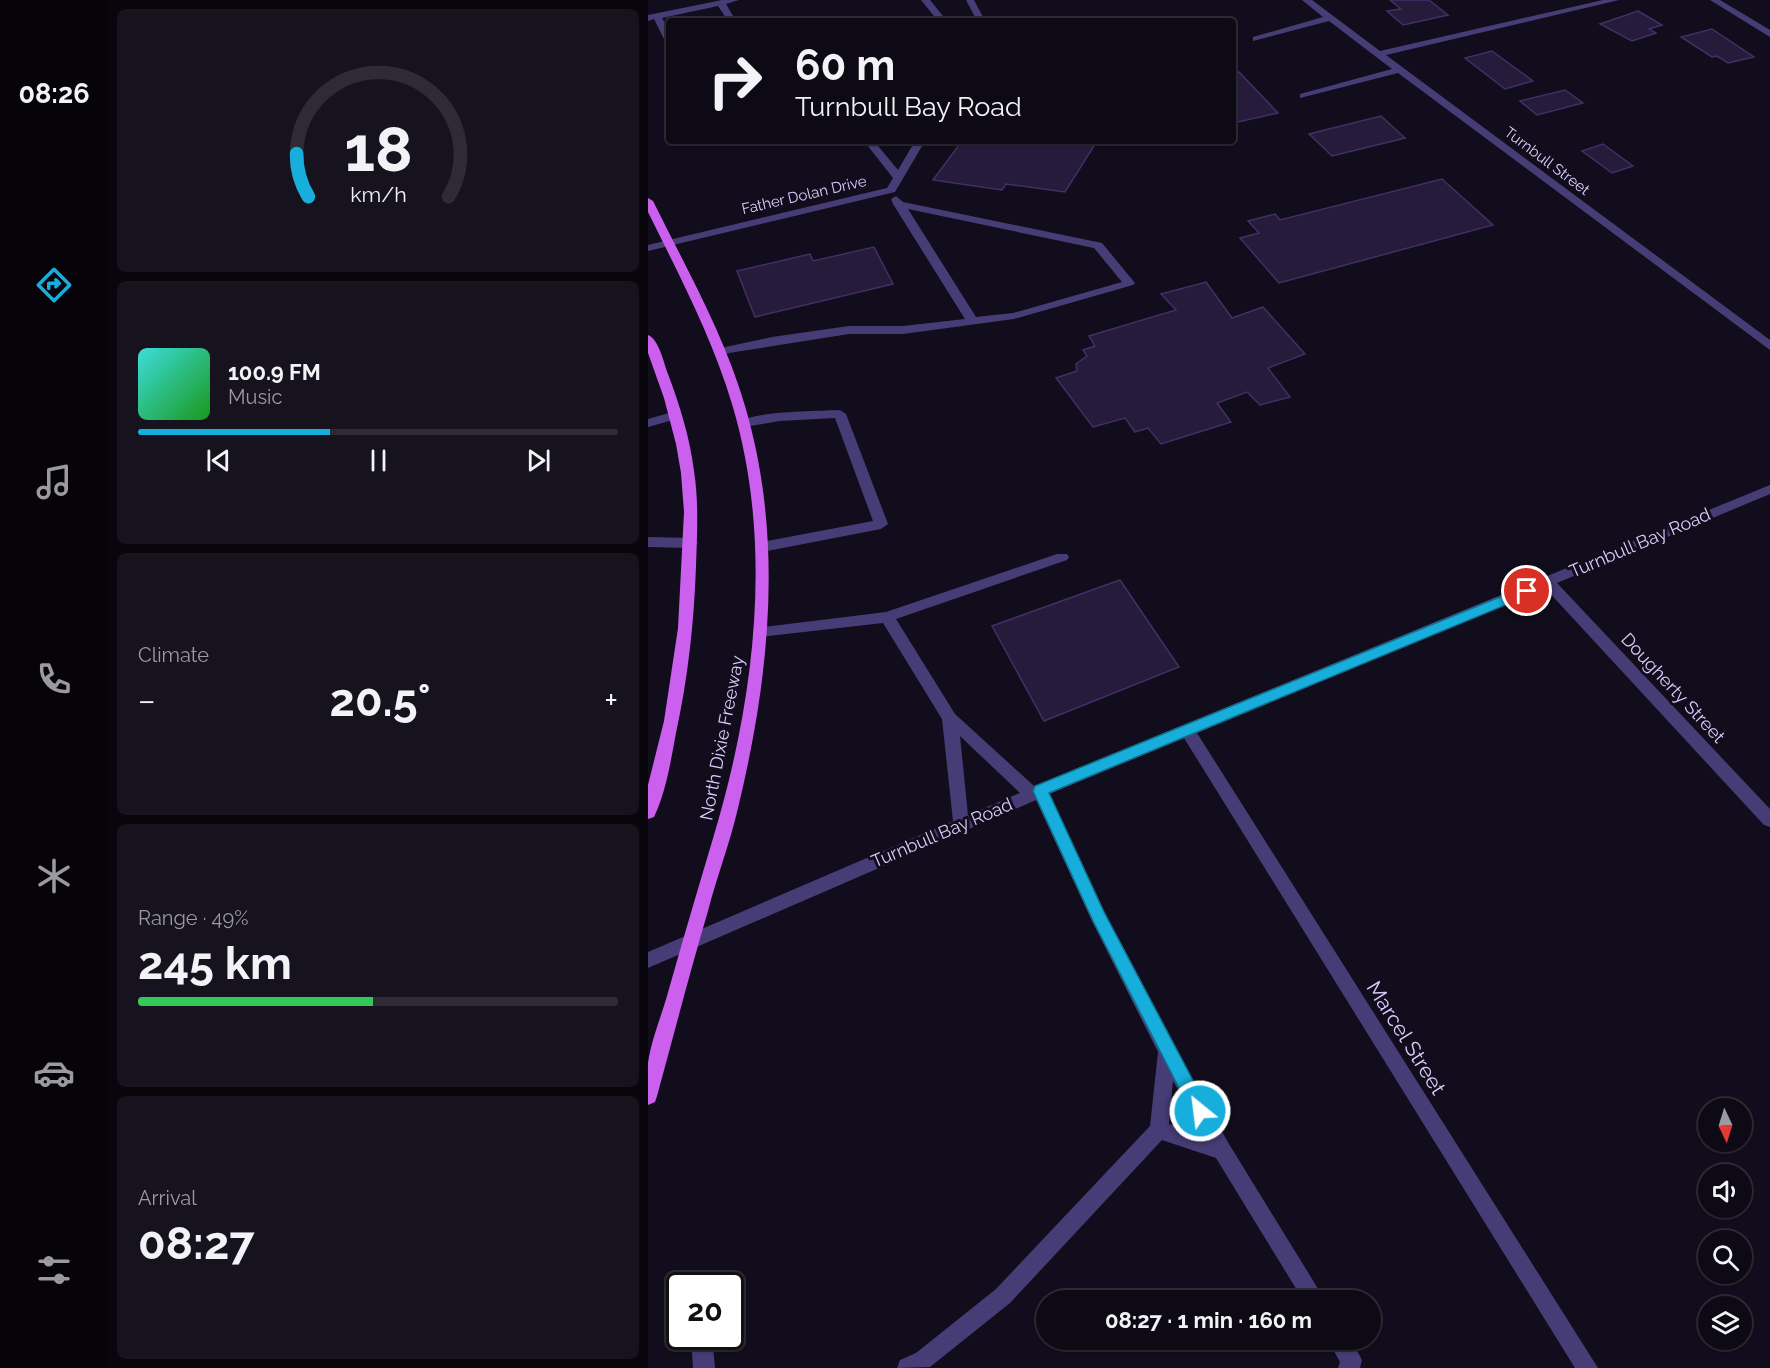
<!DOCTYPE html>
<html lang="en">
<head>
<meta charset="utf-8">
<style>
	:root { --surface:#0e0a15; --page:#17131e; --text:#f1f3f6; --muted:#9b9aa0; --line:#2e2b34; --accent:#18aedb }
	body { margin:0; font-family:Raleway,sans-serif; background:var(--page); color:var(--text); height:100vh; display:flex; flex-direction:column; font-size:22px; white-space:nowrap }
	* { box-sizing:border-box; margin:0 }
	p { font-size:20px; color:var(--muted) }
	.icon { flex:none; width:33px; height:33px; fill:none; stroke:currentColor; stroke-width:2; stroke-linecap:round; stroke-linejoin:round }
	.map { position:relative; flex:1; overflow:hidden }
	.drawer { display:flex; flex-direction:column; gap:9px; padding:9px; background:#08060c; width:540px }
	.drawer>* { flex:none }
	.top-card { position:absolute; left:18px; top:18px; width:570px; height:126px; border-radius:6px; box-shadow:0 2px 4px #0004,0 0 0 2px var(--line); background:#0e0a15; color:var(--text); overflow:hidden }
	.needle { width:39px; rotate:176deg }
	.fabs { position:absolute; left:1050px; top:1098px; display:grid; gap:12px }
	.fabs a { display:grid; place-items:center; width:54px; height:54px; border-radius:50%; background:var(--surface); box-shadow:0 2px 4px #0004,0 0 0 2px var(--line); font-size:30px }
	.speed { position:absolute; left:18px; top:1272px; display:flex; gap:12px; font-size:30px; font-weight:700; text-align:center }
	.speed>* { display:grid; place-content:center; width:78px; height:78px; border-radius:50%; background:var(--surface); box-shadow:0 2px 4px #0004,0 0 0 2px var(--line); line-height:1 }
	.speed .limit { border:3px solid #111; border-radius:9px; background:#fff; color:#111 }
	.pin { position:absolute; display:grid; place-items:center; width:51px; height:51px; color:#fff; margin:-26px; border:3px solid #fff; border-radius:50%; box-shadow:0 2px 6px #0007 }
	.me { position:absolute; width:66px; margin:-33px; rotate:331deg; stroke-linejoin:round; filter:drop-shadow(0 0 4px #0008) }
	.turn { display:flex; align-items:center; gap:21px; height:126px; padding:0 30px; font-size:27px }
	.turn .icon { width:78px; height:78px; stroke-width:2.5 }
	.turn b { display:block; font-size:42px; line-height:51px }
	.big { font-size:45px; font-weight:700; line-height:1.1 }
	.drawer .card { flex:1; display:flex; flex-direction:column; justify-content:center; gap:9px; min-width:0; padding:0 21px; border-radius:9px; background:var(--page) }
	.drawer .dial { align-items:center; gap:0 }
	.dial svg { height:156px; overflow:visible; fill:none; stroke:var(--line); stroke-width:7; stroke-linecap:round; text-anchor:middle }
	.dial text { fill:var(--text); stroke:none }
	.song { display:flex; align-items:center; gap:18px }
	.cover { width:72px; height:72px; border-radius:9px; background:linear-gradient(135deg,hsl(180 70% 55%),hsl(120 70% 35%)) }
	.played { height:6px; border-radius:3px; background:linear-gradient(90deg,var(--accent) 40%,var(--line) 40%) }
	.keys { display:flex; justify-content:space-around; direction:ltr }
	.heat { display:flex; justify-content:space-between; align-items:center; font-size:33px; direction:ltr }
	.charge { height:9px; border-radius:4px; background:linear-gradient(90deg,#34c759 49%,var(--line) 0) }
	.trip { position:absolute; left:388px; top:1290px; width:345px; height:60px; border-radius:30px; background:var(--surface); box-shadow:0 2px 4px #0004,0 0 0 2px var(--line); font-weight:700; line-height:60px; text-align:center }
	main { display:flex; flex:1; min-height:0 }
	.tabs { display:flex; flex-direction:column; width:108px; justify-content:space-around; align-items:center; background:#060408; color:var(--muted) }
	.tabs .icon { width:42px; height:42px }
	.tabs .current { color:var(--accent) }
	.tabs b { font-size:27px; color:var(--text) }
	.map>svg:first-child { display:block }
	.building { fill:#261b3a; stroke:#413064; stroke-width:1.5 }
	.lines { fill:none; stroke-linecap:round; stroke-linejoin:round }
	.minor { fill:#473d76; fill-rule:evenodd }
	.major { fill:#cb60ee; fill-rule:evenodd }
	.route { fill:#18aedb; stroke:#10718e; stroke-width:1.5 }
	.labels { text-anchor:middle; stroke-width:6; stroke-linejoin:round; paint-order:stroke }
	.far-street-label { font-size:15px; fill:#d8cdfa; stroke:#120d1c }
	.street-label { font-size:18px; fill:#d8cdfa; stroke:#120d1c }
	.near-street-label { font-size:21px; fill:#d8cdfa; stroke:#120d1c }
</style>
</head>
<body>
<main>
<nav class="tabs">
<b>08:26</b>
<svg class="icon current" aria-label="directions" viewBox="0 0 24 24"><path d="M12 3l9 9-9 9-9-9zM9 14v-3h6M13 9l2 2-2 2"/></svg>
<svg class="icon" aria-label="music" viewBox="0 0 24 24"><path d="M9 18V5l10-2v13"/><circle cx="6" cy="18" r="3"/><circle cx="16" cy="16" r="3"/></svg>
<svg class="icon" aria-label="phone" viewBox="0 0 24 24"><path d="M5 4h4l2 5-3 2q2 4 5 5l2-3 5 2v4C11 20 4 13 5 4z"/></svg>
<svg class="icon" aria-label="climate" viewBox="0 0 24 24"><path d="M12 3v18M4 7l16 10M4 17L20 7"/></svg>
<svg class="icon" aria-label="car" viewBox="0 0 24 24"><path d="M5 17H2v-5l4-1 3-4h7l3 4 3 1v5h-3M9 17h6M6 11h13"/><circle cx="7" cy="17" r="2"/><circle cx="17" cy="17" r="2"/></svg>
<svg class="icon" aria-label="filters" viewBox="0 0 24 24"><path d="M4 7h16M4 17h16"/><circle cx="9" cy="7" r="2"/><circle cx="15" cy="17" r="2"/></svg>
</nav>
<section class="drawer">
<div class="card dial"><svg viewBox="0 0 100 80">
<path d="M14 69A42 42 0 1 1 86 69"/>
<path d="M14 69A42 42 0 0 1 8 47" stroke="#18aedb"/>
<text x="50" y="56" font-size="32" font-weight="700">18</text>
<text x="50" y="72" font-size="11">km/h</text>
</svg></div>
<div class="card">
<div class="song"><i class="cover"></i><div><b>100.9 FM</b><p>Music</p></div></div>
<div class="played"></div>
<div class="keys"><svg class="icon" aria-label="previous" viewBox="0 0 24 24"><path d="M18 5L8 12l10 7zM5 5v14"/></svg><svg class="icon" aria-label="pause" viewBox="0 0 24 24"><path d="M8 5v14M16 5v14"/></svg><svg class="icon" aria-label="next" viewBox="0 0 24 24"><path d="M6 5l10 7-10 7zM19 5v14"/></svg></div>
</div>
<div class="card"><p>Climate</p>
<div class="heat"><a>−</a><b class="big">20.5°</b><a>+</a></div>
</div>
<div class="card"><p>Range · 49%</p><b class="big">245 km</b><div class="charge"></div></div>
<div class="card"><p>Arrival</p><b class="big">08:27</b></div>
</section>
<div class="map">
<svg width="1122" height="1368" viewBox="0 0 1122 1368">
	<rect width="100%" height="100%" fill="#120d1c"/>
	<!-- building -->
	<g class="building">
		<path d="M742 0H781L800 15 755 25 739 11 753 9Z"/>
		<path d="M990 11 1014 25 1001 29 1008 33 984 41 952 24Z"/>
		<path d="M1064 29 1106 57 1080 63 1069 56 1064 57 1033 37Z"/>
		<path d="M844 51 885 81 857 89 817 58Z"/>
		<path d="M591 72 630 113 590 122 585 118V73Z"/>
		<path d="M917 90 935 103 889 115 872 101Z"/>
		<path d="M733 116 757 138 684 156 661 134Z"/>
		<path d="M314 141H449L417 192 358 184 354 190 285 180Z"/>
		<path d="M955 144 985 166 964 173 934 151Z"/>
		<path d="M794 179 845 225 631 283 592 238 611 233 600 221 627 214 632 220Z"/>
		<path d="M226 247 245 284 107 317 89 271 162 254 165 261Z"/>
		<path d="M558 282 584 318 615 307 657 354 620 368 642 397 612 405 599 392 569 403 583 422 513 444 500 428 487 432 477 418 445 427 408 378 429 371 428 364 439 356 435 350 447 346 441 336 528 310 513 294Z"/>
		<path d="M472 580 531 667 396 721 344 626Z"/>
	</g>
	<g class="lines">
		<!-- minor -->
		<g class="minor">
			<path d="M74 0H91L78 4 88 21H80L70 6 14 18 21 30V42L16 39 6 19 0 21V15Z"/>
			<path d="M273 0H282L299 21H290Z"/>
			<path d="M318 0H326L337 21H329Z"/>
			<path d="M654 0H664L732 51 955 0H971L738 55 1122 340V350L750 73 652 98V94L744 69 681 21 605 41V37L675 17Z"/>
			<path d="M1062 0H1072L1122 30V37Z"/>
			<path d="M216 141H226L250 170 267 141H277L247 192 0 251V245L239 188 245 178Z"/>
			<path d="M248 196 255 202 454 243 487 283 485 285 366 319 255 334H201L68 355V349L124 337 201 326H255L317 319 245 204 243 199ZM260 209 446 248 474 282 365 313 328 317Z"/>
			<path d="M192 410 198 414 240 524 233 529 114 552 109 550 107 547 114 542 225 521 187 418 132 421 96 427 90 423C101 411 173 411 192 410Z"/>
			<path d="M28 411 34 415 32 418 0 427V419Z"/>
			<path d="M1122 485V494L909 583 1122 809V827L1116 825 897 588 549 733 950 1368H927L536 738 401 794 456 911 525 1045 581 1144 677 1300H655L568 1158 514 1140 362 1303 282 1367 249 1368 252 1360 268 1353 348 1289 502 1126 510 1052 444 921 388 800 0 968V952L305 821 294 719 235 623 112 637 107 636 105 632 107 628 238 612 409 554H419L421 557 419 560 248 619 307 714 386 786ZM312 736 372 793 320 815ZM525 1081 555 1135 521 1124Z"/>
			<path d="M0 537 43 538 50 543 43 548 0 547Z"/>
			<path d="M43 1336H64L67 1368H45Z"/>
			<path d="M680 1340H703L714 1360 712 1368H690L692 1362Z"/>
		</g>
		<!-- major -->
		<g class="major">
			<path d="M0 198 5 201C38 268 76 334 97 406 136 538 122 676 90 808 82 843 69 876 60 911 42 972 26 1034 9 1096L7 1102 0 1105C0 1091 0 1077 0 1063 3 1041 13 1017 19 996 34 942 50 889 66 835 107 698 126 543 84 404 64 337 31 275 0 212Z"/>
			<path d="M0 335C11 339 16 364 20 374 32 406 42 438 46 471 51 503 49 535 48 566 46 623 40 678 28 733 23 760 18 792 6 817L0 819V785L16 721 30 628 36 512 33 473 28 444 16 398 0 353Z"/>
		</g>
	</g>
	<!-- route -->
	<path class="route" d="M879 586 885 591 884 594 401 793 456 912 558 1105 561 1111 558 1117 552 1119 546 1117 445 921 385 791 387 786Z"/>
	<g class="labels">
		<!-- far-street labels -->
		<g class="far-street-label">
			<text transform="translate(899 161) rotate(37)" y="5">Turnbull Street</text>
			<text transform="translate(156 195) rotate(-13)" y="5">Father Dolan Drive</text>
		</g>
		<!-- street labels -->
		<g class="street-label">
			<text transform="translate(992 543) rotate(-23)" y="6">Turnbull Bay Road</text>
			<text transform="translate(1025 688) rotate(47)" y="6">Dougherty Street</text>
			<text transform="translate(74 738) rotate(-79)" y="6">North Dixie Freeway</text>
			<text transform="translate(294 833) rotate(-23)" y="6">Turnbull Bay Road</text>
		</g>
		<!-- near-street labels -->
		<g class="near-street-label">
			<text transform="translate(758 1038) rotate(58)" y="7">Marcel Street</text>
		</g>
	</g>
</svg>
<div class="fabs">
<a><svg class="needle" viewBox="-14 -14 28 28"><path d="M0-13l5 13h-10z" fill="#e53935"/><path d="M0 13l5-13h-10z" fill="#9b9aa0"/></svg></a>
<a><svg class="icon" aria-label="sound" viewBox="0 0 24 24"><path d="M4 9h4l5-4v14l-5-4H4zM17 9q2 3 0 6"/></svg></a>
<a><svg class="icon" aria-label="search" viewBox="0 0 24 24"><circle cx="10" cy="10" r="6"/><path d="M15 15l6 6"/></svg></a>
<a><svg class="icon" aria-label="layers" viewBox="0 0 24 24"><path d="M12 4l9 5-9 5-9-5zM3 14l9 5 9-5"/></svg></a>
</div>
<div class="speed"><div class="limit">20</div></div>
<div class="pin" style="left:879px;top:591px;background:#d93025"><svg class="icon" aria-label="arrive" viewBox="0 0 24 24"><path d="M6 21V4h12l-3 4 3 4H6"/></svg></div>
<svg class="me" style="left:552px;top:1111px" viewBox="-20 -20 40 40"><circle r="17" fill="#18aedb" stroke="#fff" stroke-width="3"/><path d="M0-11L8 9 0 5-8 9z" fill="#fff"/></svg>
<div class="trip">08:27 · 1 min · 160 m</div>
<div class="top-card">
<div class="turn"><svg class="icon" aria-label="right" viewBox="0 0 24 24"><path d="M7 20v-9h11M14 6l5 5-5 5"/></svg><div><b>60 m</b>Turnbull Bay Road</div></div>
</div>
</div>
</main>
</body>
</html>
